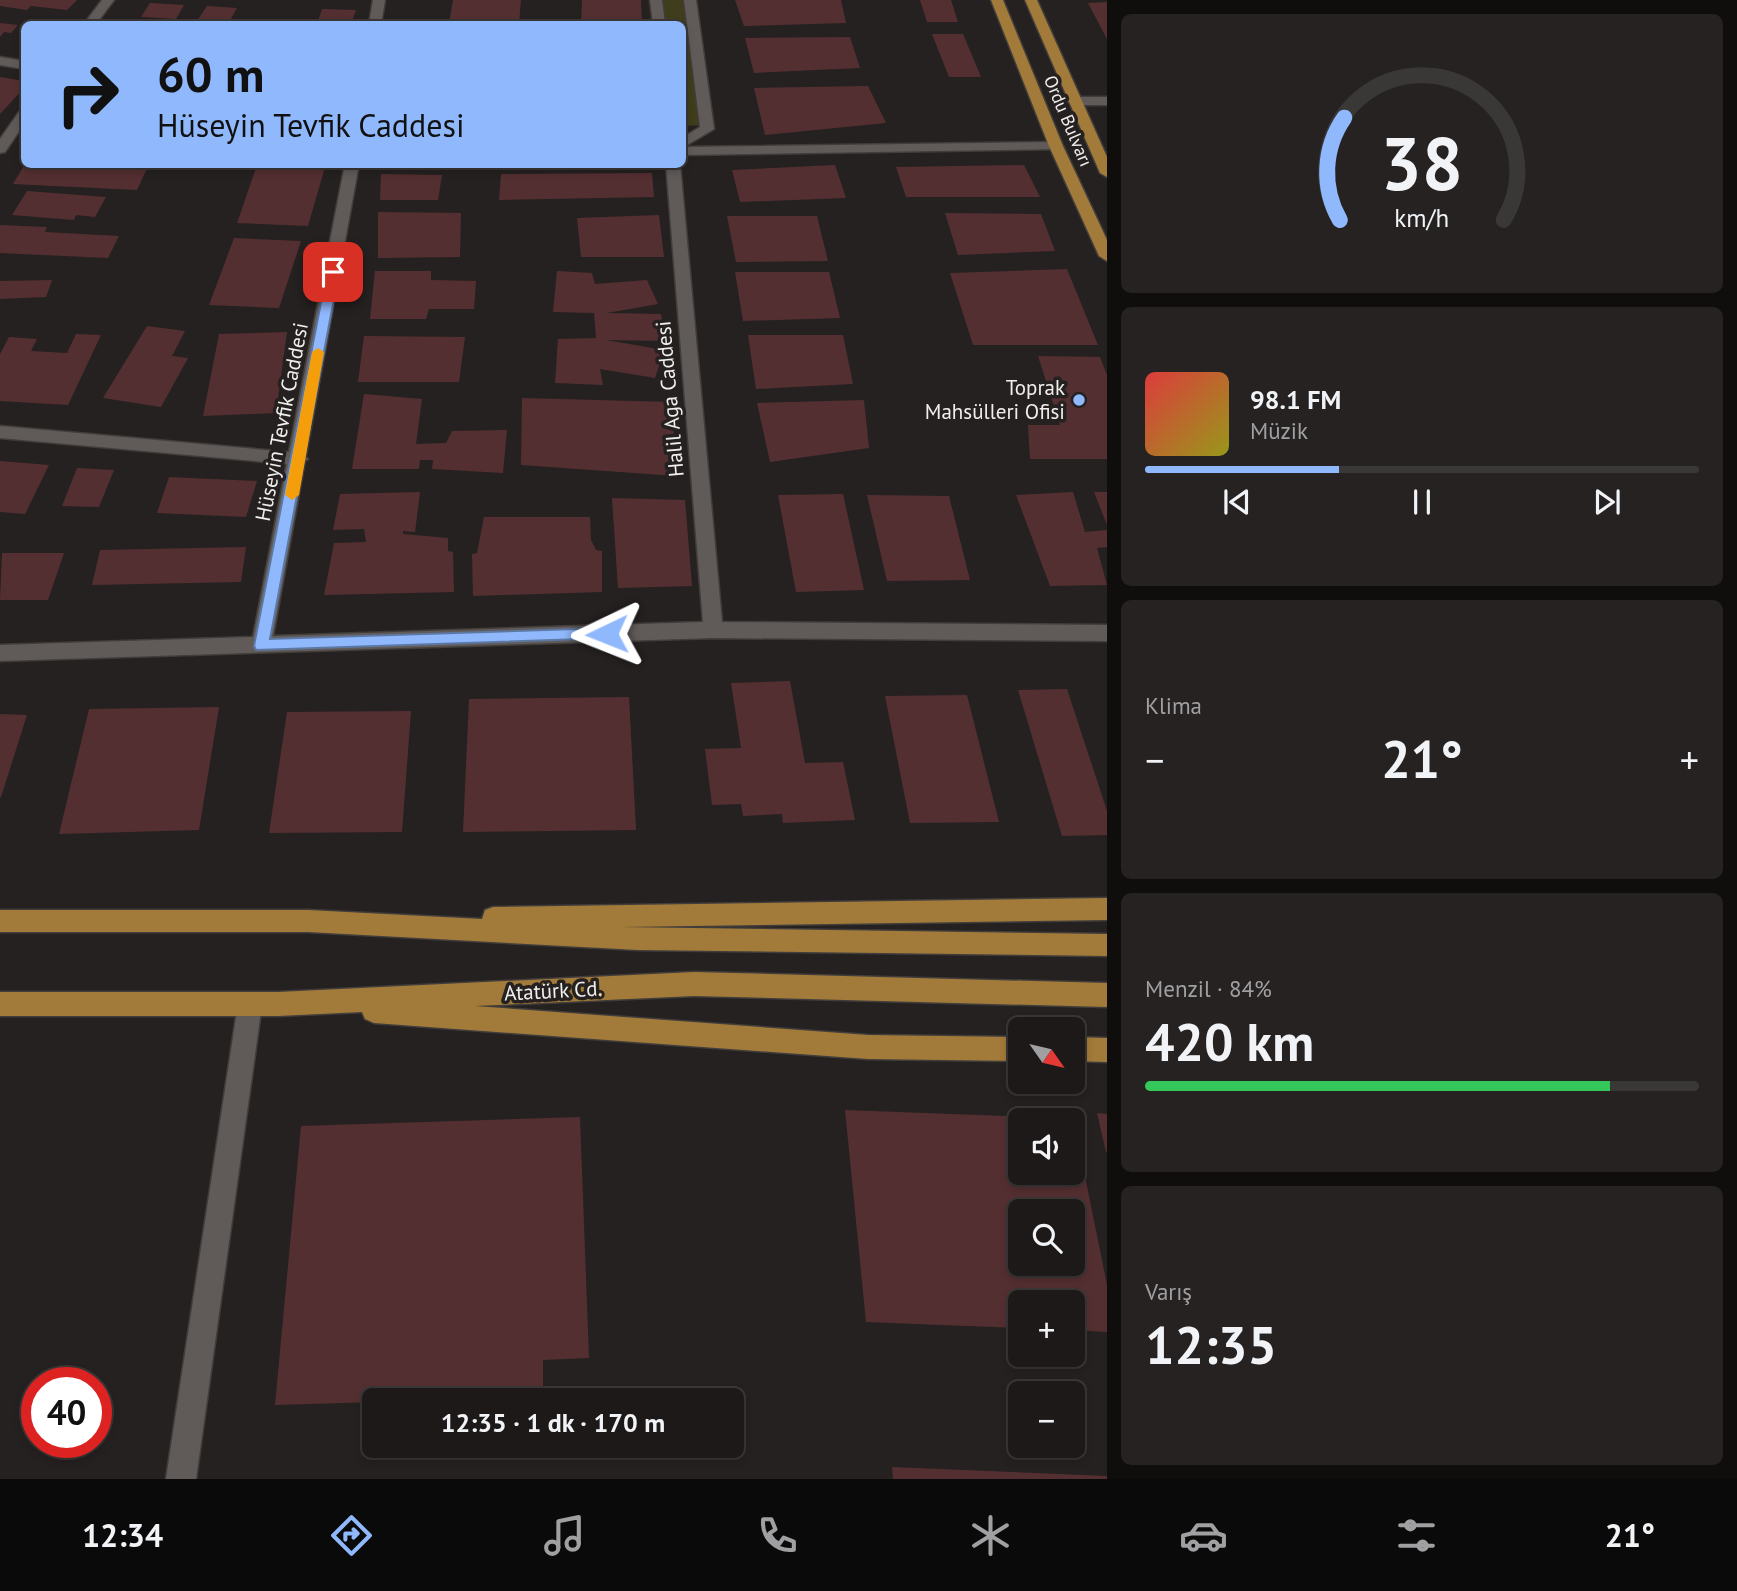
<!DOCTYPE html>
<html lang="tr">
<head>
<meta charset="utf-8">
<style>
	:root { --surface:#1c1918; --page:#252221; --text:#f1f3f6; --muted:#a0a0a2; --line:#3a3837; --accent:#90b8fd }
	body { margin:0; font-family:"PT Sans",sans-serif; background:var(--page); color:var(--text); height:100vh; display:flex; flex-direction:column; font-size:26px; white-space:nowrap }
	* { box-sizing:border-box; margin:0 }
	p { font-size:23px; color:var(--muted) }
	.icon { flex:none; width:38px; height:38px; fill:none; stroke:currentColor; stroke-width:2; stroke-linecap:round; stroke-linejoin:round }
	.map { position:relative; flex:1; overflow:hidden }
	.details { display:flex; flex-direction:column; gap:14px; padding:14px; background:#0f0e0d; width:630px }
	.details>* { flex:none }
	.hud { position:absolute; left:21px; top:21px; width:665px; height:147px; border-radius:10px; box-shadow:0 4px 10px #0003,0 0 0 2px var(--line); background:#90b8fd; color:#111; overflow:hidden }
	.needle { width:46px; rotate:124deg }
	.controls { position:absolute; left:1008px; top:1017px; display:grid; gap:14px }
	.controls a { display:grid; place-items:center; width:77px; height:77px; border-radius:10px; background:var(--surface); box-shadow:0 4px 10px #0003,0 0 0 2px var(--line); font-size:35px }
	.speed { position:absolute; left:21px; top:1367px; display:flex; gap:14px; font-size:35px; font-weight:700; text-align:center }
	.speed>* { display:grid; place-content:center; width:91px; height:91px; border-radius:50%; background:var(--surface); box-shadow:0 4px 10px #0003,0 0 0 2px var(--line); line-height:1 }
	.speed .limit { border:10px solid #d22; background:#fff; color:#111 }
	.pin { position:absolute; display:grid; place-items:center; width:60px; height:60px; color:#fff; margin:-30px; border-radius:14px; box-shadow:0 4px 10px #0006 }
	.me { position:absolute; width:77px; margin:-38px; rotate:268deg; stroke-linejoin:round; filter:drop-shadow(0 0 5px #0008) }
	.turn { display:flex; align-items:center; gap:24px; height:147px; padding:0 21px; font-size:32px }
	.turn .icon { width:91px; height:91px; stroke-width:2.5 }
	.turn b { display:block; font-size:49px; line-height:60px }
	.big { font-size:52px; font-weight:600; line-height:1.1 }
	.details .widget { flex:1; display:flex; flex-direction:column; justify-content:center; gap:10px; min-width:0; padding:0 24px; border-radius:10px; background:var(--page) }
	.details .dial { align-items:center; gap:0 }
	.dial svg { height:182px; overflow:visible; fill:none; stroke:var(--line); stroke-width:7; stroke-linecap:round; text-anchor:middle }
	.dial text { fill:var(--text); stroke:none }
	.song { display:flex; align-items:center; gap:21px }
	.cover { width:84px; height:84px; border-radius:10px; background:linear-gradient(135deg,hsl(0 70% 55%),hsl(60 70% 35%)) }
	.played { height:7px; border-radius:4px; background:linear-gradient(90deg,var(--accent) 35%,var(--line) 35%) }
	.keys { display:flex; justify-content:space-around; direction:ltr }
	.heat { display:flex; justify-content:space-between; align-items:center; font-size:38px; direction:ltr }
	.charge { height:10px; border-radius:5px; background:linear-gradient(90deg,#34c759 84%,var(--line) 0) }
	.trip { position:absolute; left:362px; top:1388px; width:382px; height:70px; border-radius:10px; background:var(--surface); box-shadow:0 4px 10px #0003,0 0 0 2px var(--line); font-weight:600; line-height:70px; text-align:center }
	.menu { display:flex; height:112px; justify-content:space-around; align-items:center; background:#0b0a0a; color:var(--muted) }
	.menu .icon { width:49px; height:49px }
	.menu .on { color:var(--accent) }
	.menu b { font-size:32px; color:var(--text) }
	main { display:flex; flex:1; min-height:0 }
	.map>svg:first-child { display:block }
	.green { fill:#403d1c }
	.building { fill:#542f31; fill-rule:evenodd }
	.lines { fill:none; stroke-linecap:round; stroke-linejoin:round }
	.minor-casing { stroke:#403d3b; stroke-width:3 }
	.tertiary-casing { stroke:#403d3b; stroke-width:3 }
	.primary-casing { stroke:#403d3b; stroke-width:3 }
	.minor { fill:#605b59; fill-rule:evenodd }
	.tertiary { fill:#605b59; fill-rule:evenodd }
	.primary { fill:#a27a39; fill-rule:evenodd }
	.route { fill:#90b8fd; stroke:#5e78a4; stroke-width:2 }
	.slow { fill:#f59e0b }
	.poi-dot { fill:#90b8fd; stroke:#252120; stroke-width:2.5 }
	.labels { text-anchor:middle; stroke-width:7; stroke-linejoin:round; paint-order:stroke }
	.far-street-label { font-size:18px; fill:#f1efee; stroke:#252120 }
	.poi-label { font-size:21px; fill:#f1efee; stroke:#252120; text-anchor:end }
	.street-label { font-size:21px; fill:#f1efee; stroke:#252120 }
</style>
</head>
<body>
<main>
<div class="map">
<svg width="1107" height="1479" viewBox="0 0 1107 1479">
	<rect width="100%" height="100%" fill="#252120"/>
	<!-- green -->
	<path class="green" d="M656 0H690L707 125 683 126 682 24H659Z"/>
	<!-- building -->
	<g class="building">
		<path d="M0 0H77L67 10 31 6 27 10 0 6Z"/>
		<path d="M453 0H521L519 24H449Z"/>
		<path d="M582 0H641L642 24H581Z"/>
		<path d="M735 0H841L846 23 744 26Z"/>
		<path d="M920 0H951L958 22H927Z"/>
		<path d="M1107 2V39L1088 3Z"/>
		<path d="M150 3 184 5 176 19 141 17Z"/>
		<path d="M207 6 237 8 228 24H195Z"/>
		<path d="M322 9 356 10 351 24H317Z"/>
		<path d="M0 23 18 25 11 33 4 32 0 37Z"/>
		<path d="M932 34H963L981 77H949Z"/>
		<path d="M850 37 860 68 754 73 745 38Z"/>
		<path d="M0 77 24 81V88L0 114Z"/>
		<path d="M868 86 886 123 765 135 754 88Z"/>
		<path d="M25 164H149L137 190 13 184Z"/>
		<path d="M257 165 325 167 308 226 237 223Z"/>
		<path d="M835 165 846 198 740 202 732 170Z"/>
		<path d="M1024 165 1040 197H906L896 167Z"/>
		<path d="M652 173 654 197 499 200 501 174Z"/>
		<path d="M381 174 442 175 438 200H380Z"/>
		<path d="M27 191 106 197 95 217 76 215 74 220 12 215Z"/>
		<path d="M378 212 461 213 460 257 378 258Z"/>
		<path d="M945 213 1041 214 1055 251 958 255Z"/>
		<path d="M659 215 664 257H581L577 218Z"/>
		<path d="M727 216H817L828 261 736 262Z"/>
		<path d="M0 225 47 227 45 232 119 236 108 258 0 253Z"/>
		<path d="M234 238 301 241 279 308 209 305Z"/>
		<path d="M1067 269 1098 345H973L950 273Z"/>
		<path d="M375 271H431V280L476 281 474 309H429L426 319H370Z"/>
		<path d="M557 271 592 273 595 284 647 280 658 304 607 313 661 314 666 341 606 340 664 350 655 378 600 369 603 385 555 383 558 339 596 338 594 313 553 312Z"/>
		<path d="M735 272H829L840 318 743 321Z"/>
		<path d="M52 280 46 297 0 299V281Z"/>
		<path d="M147 326 185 331 172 356 188 358 161 407 103 398Z"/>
		<path d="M287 332 276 413 203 416 219 334Z"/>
		<path d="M76 334 101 335 68 405 0 401V354L9 337 37 339 31 351 67 353Z"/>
		<path d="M748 335H843L853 384 756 389Z"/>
		<path d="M364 336 465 337 459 382H358Z"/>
		<path d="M1038 356 1100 357 1107 375V459H1030L1028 425H1060Z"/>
		<path d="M364 394 422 399 416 444 446 443 452 431 507 430 503 473 432 469 433 460H420L419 469H352Z"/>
		<path d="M522 398 672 402 676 476 521 465Z"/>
		<path d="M864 400 869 448 770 462 757 403Z"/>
		<path d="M0 461 49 465 25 514 0 512Z"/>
		<path d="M77 468 114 470 99 507 62 506Z"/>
		<path d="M169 477 257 481 246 517 157 513Z"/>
		<path d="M420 492 415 532 403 531V534L448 538V551L453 552 454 592 324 595 334 543 366 542 364 529 333 530 340 494Z"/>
		<path d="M1073 492 1085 532 1107 530V547L1097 548 1107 585 1050 586 1016 495Z"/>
		<path d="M1094 492H1107V525Z"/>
		<path d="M843 494 864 590 796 592 778 495Z"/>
		<path d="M867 495 949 496 970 580 887 581Z"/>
		<path d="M612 498 685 500 692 586 618 588Z"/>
		<path d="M484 517H590L591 540 596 550 602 551V592L473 596 472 554 477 553Z"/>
		<path d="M246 547 241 582 92 585 100 550Z"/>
		<path d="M2 553H64L48 600H0Z"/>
		<path d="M790 681 805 763 843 762 855 820 783 823 782 814 743 816 741 804 712 805 705 749 741 748 731 683Z"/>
		<path d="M1067 689 1107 811V835L1062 836 1018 690Z"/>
		<path d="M967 695 999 822 910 823 885 696Z"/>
		<path d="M629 697 636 830 463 832 469 699Z"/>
		<path d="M219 707 199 830 59 834 89 709Z"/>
		<path d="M411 711 402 832 269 833 287 712Z"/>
		<path d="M0 714 27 715 1 797H0Z"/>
		<path d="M845 1110 1061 1118 1020 1120V1172H1073L1074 1122 1107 1285V1332L1073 1330V1302H1020V1328L866 1322ZM1020 1211H1073V1264H1020Z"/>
		<path d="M1097 1113 1107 1114V1152H1106Z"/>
		<path d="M580 1117 589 1358 543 1360V1397L275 1405 301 1126Z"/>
		<path d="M892 1467 1107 1476V1479H893Z"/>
	</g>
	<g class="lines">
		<defs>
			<g id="minor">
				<path d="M102 0H114L96 24H84Z"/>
				<path d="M0 57 24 61V69L0 65Z"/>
				<path d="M1107 97V105H1074L1067 101 1074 97Z"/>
				<path d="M24 111V124L5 152 0 153V139L19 112Z"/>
				<path d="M1056 142 1063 146 1061 149 682 155V147Z"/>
				<path d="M0 426 299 453 308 459 299 465 0 438Z"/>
				<path d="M250 992 259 996 262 1004 196 1479H166L238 1004 241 996Z"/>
			</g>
			<g id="tertiary">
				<path d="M373 0H385L381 24H369Z"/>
				<path d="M650 0H662L665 24H653Z"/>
				<path d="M684 0H696L714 129 682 148V138L700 127Z"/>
				<path d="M345 164H359L273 636 703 622 666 164H680L722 622 1107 625V641L713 638 0 661V645L253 637Z"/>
			</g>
			<g id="primary">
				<path d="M991 0H1003L1063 146 1107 240V261L1099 256 1049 146Z"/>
				<path d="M1025 0H1037L1107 157V177L1100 173Z"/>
				<path d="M1107 898V920L622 927 1107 934V956L638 950 308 932H0V910H308L482 919 485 910 493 907Z"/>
				<path d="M694 972 1107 983V1007L694 996 475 1006 868 1035 1020 1037V1061L868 1059 374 1023 365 1019 362 1012 278 1016H0V992H278Z"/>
				<path d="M1073 1037 1107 1038V1062L1073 1061Z"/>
			</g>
		</defs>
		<!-- minor casing -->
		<use href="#minor" class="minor-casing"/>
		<!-- tertiary casing -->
		<use href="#tertiary" class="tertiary-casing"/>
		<!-- primary casing -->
		<use href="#primary" class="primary-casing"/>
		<!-- minor -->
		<use href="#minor" class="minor"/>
		<!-- tertiary -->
		<use href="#tertiary" class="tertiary"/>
		<!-- primary -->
		<use href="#primary" class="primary"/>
	</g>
	<!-- route -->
	<path class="route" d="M333 268 339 272 270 639 607 628 612 629V638L256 650 254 646 327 272Z"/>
	<!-- slow -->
	<path class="slow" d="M318 348 324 352 299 495 292 500 285 495 312 352Z"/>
	<!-- markers -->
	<circle class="poi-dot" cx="1079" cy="400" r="7"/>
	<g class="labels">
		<!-- far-street labels -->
		<g class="far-street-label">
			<text transform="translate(1068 121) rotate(67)" y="6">Ordu Bulvarı</text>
		</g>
		<!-- poi labels -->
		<g class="poi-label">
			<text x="1065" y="395">Toprak<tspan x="1065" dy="24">Mahsülleri Ofisi</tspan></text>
		</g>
		<!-- street labels -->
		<g class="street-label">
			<text transform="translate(670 399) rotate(-95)" y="7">Halil Aga Caddesi</text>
			<text transform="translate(282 422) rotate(-79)" y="7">Hüseyin Tevfik Caddesi</text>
			<text transform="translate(553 991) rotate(-3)" y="7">Atatürk Cd.</text>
		</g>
	</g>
</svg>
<div class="controls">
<a><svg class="needle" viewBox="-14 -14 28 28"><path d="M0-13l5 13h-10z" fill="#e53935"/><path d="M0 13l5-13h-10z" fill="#a0a0a2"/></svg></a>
<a><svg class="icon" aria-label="sound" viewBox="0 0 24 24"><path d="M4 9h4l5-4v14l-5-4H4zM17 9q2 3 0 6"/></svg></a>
<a><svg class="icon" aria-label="search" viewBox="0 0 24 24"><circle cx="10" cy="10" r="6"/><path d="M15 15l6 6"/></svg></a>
<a>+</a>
<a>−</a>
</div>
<div class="speed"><div class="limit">40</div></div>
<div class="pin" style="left:333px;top:272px;background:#d93025"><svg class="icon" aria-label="arrive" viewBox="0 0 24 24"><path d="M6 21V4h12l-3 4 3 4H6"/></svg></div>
<svg class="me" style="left:607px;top:634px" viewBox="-20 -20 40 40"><path d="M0-17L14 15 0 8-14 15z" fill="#90b8fd" stroke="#fff" stroke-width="4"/></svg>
<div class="trip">12:35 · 1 dk · 170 m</div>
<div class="hud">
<div class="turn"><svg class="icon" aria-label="right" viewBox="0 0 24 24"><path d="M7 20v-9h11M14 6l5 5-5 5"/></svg><div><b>60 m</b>Hüseyin Tevfik Caddesi</div></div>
</div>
</div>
<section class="details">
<div class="widget dial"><svg viewBox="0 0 100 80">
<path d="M14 69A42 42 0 1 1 86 69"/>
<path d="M14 69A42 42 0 0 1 16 24" stroke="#90b8fd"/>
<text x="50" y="56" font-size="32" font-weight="700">38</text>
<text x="50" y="72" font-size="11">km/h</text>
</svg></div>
<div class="widget">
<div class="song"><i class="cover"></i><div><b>98.1 FM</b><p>Müzik</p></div></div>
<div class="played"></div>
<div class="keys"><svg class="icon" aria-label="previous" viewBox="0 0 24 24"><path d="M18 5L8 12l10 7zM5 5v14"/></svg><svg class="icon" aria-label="pause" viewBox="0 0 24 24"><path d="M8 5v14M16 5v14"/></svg><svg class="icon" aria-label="next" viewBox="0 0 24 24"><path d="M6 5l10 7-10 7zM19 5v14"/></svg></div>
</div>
<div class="widget"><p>Klima</p>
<div class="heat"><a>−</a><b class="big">21°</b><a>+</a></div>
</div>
<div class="widget"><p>Menzil · 84%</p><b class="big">420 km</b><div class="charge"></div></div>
<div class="widget"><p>Varış</p><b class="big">12:35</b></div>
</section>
</main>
<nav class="menu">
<b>12:34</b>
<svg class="icon on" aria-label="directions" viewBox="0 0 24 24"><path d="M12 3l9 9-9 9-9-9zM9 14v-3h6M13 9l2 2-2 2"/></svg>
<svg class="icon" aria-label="music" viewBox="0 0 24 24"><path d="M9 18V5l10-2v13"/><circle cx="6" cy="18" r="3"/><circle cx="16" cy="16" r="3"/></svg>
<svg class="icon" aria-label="phone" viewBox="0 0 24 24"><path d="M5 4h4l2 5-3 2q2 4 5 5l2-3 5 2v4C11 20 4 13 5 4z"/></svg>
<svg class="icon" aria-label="climate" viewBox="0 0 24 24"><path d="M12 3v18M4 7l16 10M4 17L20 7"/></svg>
<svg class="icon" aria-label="car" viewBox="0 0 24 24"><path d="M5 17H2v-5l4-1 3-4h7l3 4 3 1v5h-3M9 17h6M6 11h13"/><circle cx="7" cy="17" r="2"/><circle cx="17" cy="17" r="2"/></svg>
<svg class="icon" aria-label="filters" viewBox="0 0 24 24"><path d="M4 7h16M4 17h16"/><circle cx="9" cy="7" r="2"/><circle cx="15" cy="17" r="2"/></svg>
<b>21°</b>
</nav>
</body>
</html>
